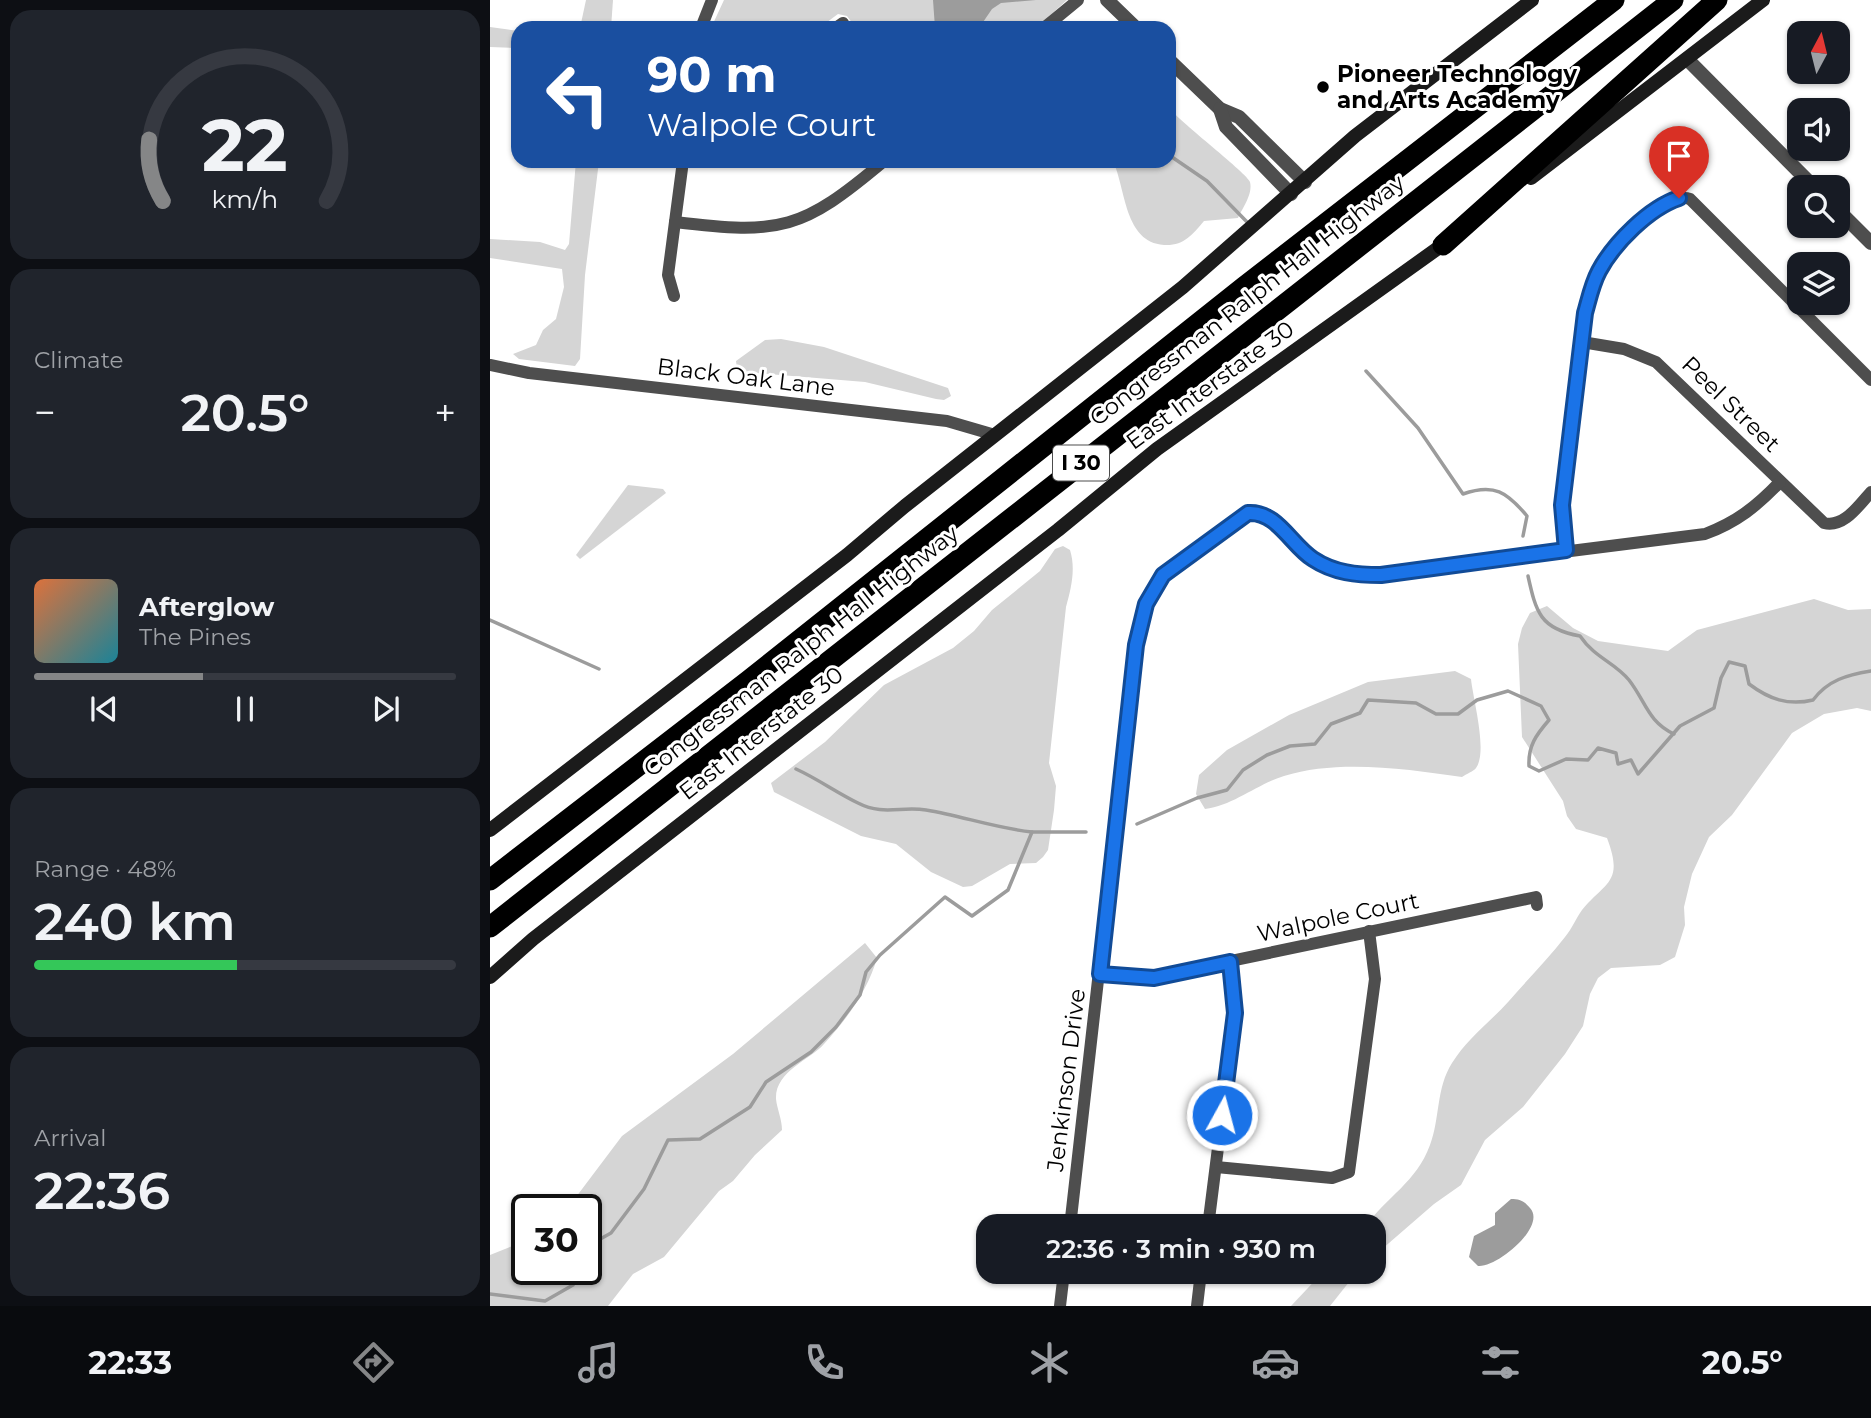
<!DOCTYPE html>
<html lang="en">
<head>
<meta charset="utf-8">
<style>
	:root { --surface:#171b24; --page:#20242c; --text:#f1f3f6; --muted:#9ea1a6; --line:#363941; --accent:#858687 }
	body { margin:0; font-family:Montserrat,sans-serif; background:var(--page); color:var(--text); height:100vh; display:flex; flex-direction:column; font-size:26px; white-space:nowrap }
	* { box-sizing:border-box; margin:0 }
	p { font-size:23px; color:var(--muted) }
	.icon { flex:none; width:38px; height:38px; fill:none; stroke:currentColor; stroke-width:2; stroke-linecap:round; stroke-linejoin:round }
	.map { position:relative; flex:1; overflow:hidden }
	.drawer { display:flex; flex-direction:column; gap:10px; padding:10px; background:#0d0f14; width:490px }
	.drawer>* { flex:none }
	.guide { position:absolute; left:21px; top:21px; width:665px; height:147px; border-radius:21px; box-shadow:0 2px 5px #0004; background:#1a4fa0; color:#fff; overflow:hidden }
	.needle { width:46px; rotate:7deg }
	.controls { position:absolute; left:1297px; top:21px; display:grid; gap:14px }
	.controls a { display:grid; place-items:center; width:63px; height:63px; border-radius:14px; background:var(--surface); box-shadow:0 2px 5px #0004; font-size:35px }
	.speed { position:absolute; left:21px; top:1194px; display:flex; gap:14px; font-size:35px; font-weight:700; text-align:center }
	.speed>* { display:grid; place-content:center; width:91px; height:91px; border-radius:50%; background:var(--surface); box-shadow:0 2px 5px #0004; line-height:1 }
	.speed .limit { border:4px solid #111; border-radius:10px; background:#fff; color:#111 }
	.pin { position:absolute; display:grid; place-items:center; width:60px; height:60px; color:#fff; margin:-72px -30px; border-radius:50% 50% 50% 0; rotate:-45deg; box-shadow:0 0 7px #0007 }
	.pin .icon { rotate:45deg }
	.me { position:absolute; width:77px; margin:-38px; rotate:7deg; stroke-linejoin:round; filter:drop-shadow(0 0 5px #0008) }
	.turn { display:flex; align-items:center; gap:24px; height:147px; padding:0 21px; font-size:32px }
	.turn .icon { width:91px; height:91px; stroke-width:2.5 }
	.turn b { display:block; font-size:49px; line-height:60px }
	.big { font-size:52px; font-weight:600; line-height:1.1 }
	.drawer .card { flex:1; display:flex; flex-direction:column; justify-content:center; gap:10px; min-width:0; padding:0 24px; border-radius:21px; background:var(--page) }
	.drawer .dial { align-items:center; gap:0 }
	.dial svg { height:182px; overflow:visible; fill:none; stroke:var(--line); stroke-width:7; stroke-linecap:round; text-anchor:middle }
	.dial text { fill:var(--text); stroke:none }
	.song { display:flex; align-items:center; gap:21px }
	.cover { width:84px; height:84px; border-radius:10px; background:linear-gradient(135deg,hsl(20 70% 55%),hsl(190 70% 35%)) }
	.played { height:7px; border-radius:4px; background:linear-gradient(90deg,var(--accent) 40%,var(--line) 40%) }
	.keys { display:flex; justify-content:space-around; direction:ltr }
	.heat { display:flex; justify-content:space-between; align-items:center; font-size:38px; direction:ltr }
	.charge { height:10px; border-radius:5px; background:linear-gradient(90deg,#34c759 48%,var(--line) 0) }
	.trip { position:absolute; left:486px; top:1214px; width:410px; height:70px; border-radius:21px; background:var(--surface); box-shadow:0 2px 5px #0004; font-weight:600; line-height:70px; text-align:center }
	.dock { display:flex; height:112px; justify-content:space-around; align-items:center; background:#090b0e; color:var(--muted) }
	.dock .icon { width:49px; height:49px }
	.dock .active { color:var(--accent) }
	.dock b { font-size:32px; color:var(--text) }
	main { display:flex; flex:1; min-height:0 }
	.map>svg:first-child { display:block }
	.green { fill:#d5d5d5 }
	.water { fill:#9c9c9c }
	.lines { fill:none; stroke-linecap:round; stroke-linejoin:round }
	.stream { stroke:#9c9c9c; stroke-width:3.5 }
	.minor { stroke:#4e4e4e; stroke-width:12 }
	.tertiary { stroke:#4e4e4e; stroke-width:14 }
	.secondary { stroke:#1b1b1b; stroke-width:14 }
	.motorway { stroke:#000; stroke-width:21 }
	.route-casing { stroke:#114b97; stroke-width:18 }
	.route { stroke:#1a73e8; stroke-width:12 }
	.poi-dot { fill:#000; stroke:#fff; stroke-width:2.5 }
	.labels { text-anchor:middle; stroke-width:6; stroke-linejoin:round; paint-order:stroke }
	.shield { fill:#fff; stroke:#4c4c4c; stroke-width:2 }
	.shield-label { font-size:21px; font-weight:bold; fill:#000 }
	.poi-label { font-size:23px; font-weight:bold; fill:#000; stroke:#fff; text-anchor:start }
	.street-label { font-size:23px; fill:#000; stroke:#fff }
</style>
</head>
<body>
<main>
<section class="drawer">
<div class="card dial"><svg viewBox="0 0 100 80">
<path d="M14 69A42 42 0 1 1 86 69"/>
<path d="M14 69A42 42 0 0 1 8 42" stroke="#858687"/>
<text x="50" y="56" font-size="32" font-weight="700">22</text>
<text x="50" y="72" font-size="11">km/h</text>
</svg></div>
<div class="card"><p>Climate</p>
<div class="heat"><a>−</a><b class="big">20.5°</b><a>+</a></div>
</div>
<div class="card">
<div class="song"><i class="cover"></i><div><b>Afterglow</b><p>The Pines</p></div></div>
<div class="played"></div>
<div class="keys"><svg class="icon" aria-label="previous" viewBox="0 0 24 24"><path d="M18 5L8 12l10 7zM5 5v14"/></svg><svg class="icon" aria-label="pause" viewBox="0 0 24 24"><path d="M8 5v14M16 5v14"/></svg><svg class="icon" aria-label="next" viewBox="0 0 24 24"><path d="M6 5l10 7-10 7zM19 5v14"/></svg></div>
</div>
<div class="card"><p>Range · 48%</p><b class="big">240 km</b><div class="charge"></div></div>
<div class="card"><p>Arrival</p><b class="big">22:36</b></div>
</section>
<div class="map">
<svg width="1381" height="1306" viewBox="0 0 1381 1306">
	<rect width="100%" height="100%" fill="#fff"/>
	<!-- green -->
	<g class="green">
		<path d="M96 0H123L121 28H90Z"/>
		<path d="M234 0H577L546 28H366L357 16 348 14 329 28H221Z"/>
		<path d="M0 27 28 31V48L0 47Z"/>
		<path d="M679 108C690 122 758 174 760 182 763 194 753 207 748 218L714 221C702 235 694 246 674 245 634 242 636 189 623 161H679Z"/>
		<path d="M86 161H109L95 275 90 359 85 366 29 359 23 354 46 345 53 330 66 319 74 287 72 269 0 258V239L50 242 75 250 79 244Z"/>
		<path d="M291 339 334 347 458 388 461 396 454 400 446 399 375 382 254 372 247 369 246 361 275 340Z"/>
		<path d="M138 485 173 489 176 493 90 559 86 555Z"/>
		<path d="M573 546 580 550C586 569 581 589 576 607L559 763 566 786 564 810 558 850 553 857 546 863 520 864 482 886 473 887 441 872 406 844 371 836 284 792 281 783 335 742 394 685 463 648 484 631 502 610 550 571 565 549Z"/>
		<path d="M1324 599 1358 610 1381 609V711L1367 708 1334 714 1302 733 1242 815 1219 837 1202 874 1194 907 1195 925 1185 957 1170 965 1121 968 1108 978 1100 994 1093 1026 1075 1054 1033 1107 995 1140 971 1185 944 1204 884 1256V1227H875C897 1196 926 1183 940 1145 950 1119 946 1088 962 1063 977 1039 1000 1022 1019 1001 1037 980 1058 959 1075 937 1082 929 1086 918 1092 910 1116 881 1134 883 1117 838L1086 829 1077 816 1073 801 1032 737 1028 644 1032 628 1040 613 1057 606 1083 628 1108 641 1178 651 1207 630Z"/>
		<path d="M965 671 981 679C983 699 998 752 986 768 984 771 976 774 972 777 917 769 848 759 794 776 767 784 744 805 715 809L706 794 709 775 737 750 799 715 878 682Z"/>
		<path d="M375 943 387 958C378 990 357 1019 334 1044 320 1060 285 1071 286 1099 287 1109 292 1119 292 1130L265 1155 243 1181 229 1191 174 1257 143 1274 118 1306H0V1255L37 1240V1269H96V1209H77L132 1136 243 1054Z"/>
		<path d="M833 1272H867L840 1306H801Z"/>
	</g>
	<!-- water -->
	<g class="water">
		<path d="M443 0H546L511 3 502 9 489 28H445Z"/>
		<path d="M1021 1199C1030 1199 1034 1201 1040 1208 1057 1226 1007 1268 988 1266L979 1257 984 1236 1005 1225V1213Z"/>
	</g>
	<g class="lines">
		<!-- stream -->
		<g class="stream">
			<path d="M679 155 717 181 758 223"/>
			<path d="M876 371 928 428 973 494C1004 483 1017 492 1037 516L1033 536"/>
			<path d="M1038 576C1046 612 1050 629 1090 636 1105 658 1124 662 1139 680 1156 702 1158 722 1184 734"/>
			<path d="M0 620 109 669"/>
			<path d="M306 769C328 779 347 793 368 803 393 816 411 806 436 810 472 816 505 828 542 832"/>
			<path d="M647 824 707 798 737 790 753 770 777 755 800 746 825 744 841 724 870 713 878 700 926 703 946 714H968L987 700 1018 691 1051 706 1059 720C1046 735 1038 746 1039 766L1049 771 1076 759 1098 760 1108 748 1126 753 1128 764 1141 760 1148 774 1190 726 1224 708 1231 678 1239 662 1255 666 1259 684C1279 699 1298 706 1323 700 1338 680 1357 675 1381 671"/>
			<path d="M96 1247 121 1233 154 1189 178 1140 210 1139 260 1107 276 1082 321 1052 346 1027 370 995 376 972 390 955 455 897 482 916 518 890 542 832H596"/>
			<path d="M0 1294 55 1301 83 1285 87 1269"/>
		</g>
		<!-- minor -->
		<g class="minor">
			<path d="M211 28 222 0"/>
			<path d="M346 28 353 23 356 28"/>
			<path d="M554 28 588 0"/>
			<path d="M185 222C291 235 312 230 394 161"/>
			<path d="M184 296 178 275 193 161"/>
			<path d="M1092 342 1134 349 1166 362 1334 523C1354 528 1368 506 1381 492"/>
			<path d="M0 365 39 373 457 421 505 435"/>
			<path d="M1076 550 1072 505 1095 313C1099 299 1102 284 1109 271 1120 250 1174 190 1200 199L1381 380"/>
			<path d="M610 974 664 977 1046 897 1047 905"/>
			<path d="M726 1167 842 1178 859 1172 885 979 879 931"/>
			<path d="M580 1227 646 645 656 604 673 575 758 513C788 511 801 545 823 559 844 573 867 575 891 575L1215 534C1247 522 1267 506 1290 482"/>
			<path d="M718 1227 745 1013 740 962"/>
			<path d="M570 1306 574 1272"/>
			<path d="M707 1306 711 1272"/>
		</g>
		<!-- tertiary -->
		<g class="tertiary">
			<path d="M617 0 646 28"/>
			<path d="M1197 59 1324 187"/>
			<path d="M679 60 730 109 749 117 815 182"/>
			<path d="M730 109 736 127 801 194"/>
			<path d="M1348 210 1381 243"/>
		</g>
		<!-- secondary -->
		<g class="secondary">
			<path d="M1041 178 1273 0"/>
			<path d="M0 830 357 555 415 506 693 287 865 136 1042 0"/>
			<path d="M0 977 43 939 568 530 667 449 958 241"/>
		</g>
		<!-- motorway -->
		<g class="motorway">
			<path d="M953 245 1227 0"/>
			<path d="M0 880 258 681 754 287 1124 0"/>
			<path d="M0 927 1183 0"/>
		</g>
	</g>
	<g class="lines">
		<defs>
			<path id="route" d="M732 1115 745 1013 740 962 664 978 610 974 646 645 656 604 673 575 758 513C787 511 801 545 823 559 844 573 867 575 891 575L1076 550 1072 505 1095 313C1099 299 1102 284 1109 271 1124 243 1159 208 1189 198"/>
		</defs>
		<!-- route casing -->
		<use href="#route" class="route-casing"/>
		<!-- route -->
		<use href="#route" class="route"/>
	</g>
	<!-- markers -->
	<circle class="poi-dot" cx="833" cy="87" r="7"/>
	<g class="labels">
		<!-- shield labels -->
		<rect class="shield" x="563" y="445.5" width="56" height="35" rx="5"/>
		<g class="shield-label">
			<text x="591" y="470">I 30</text>
		</g>
		<!-- poi labels -->
		<g class="poi-label">
			<text x="847" y="82">Pioneer Technology<tspan x="847" dy="26">and Arts Academy</tspan></text>
		</g>
		<!-- street labels -->
		<g class="street-label">
			<text transform="translate(757 300) rotate(-38)" y="8">Congressman Ralph Hall Highway</text>
			<text transform="translate(256 377) rotate(7)" y="8">Black Oak Lane</text>
			<text transform="translate(720 385) rotate(-36)" y="8">East Interstate 30</text>
			<text transform="translate(1241 404) rotate(44)" y="8">Peel Street</text>
			<text transform="translate(311 651) rotate(-38)" y="8">Congressman Ralph Hall Highway</text>
			<text transform="translate(271 733) rotate(-38)" y="8">East Interstate 30</text>
			<text transform="translate(848 917) rotate(-12)" y="8">Walpole Court</text>
			<text transform="translate(576 1080) rotate(-83)" y="8">Jenkinson Drive</text>
		</g>
	</g>
</svg>
<div class="controls">
<a><svg class="needle" viewBox="-14 -14 28 28"><path d="M0-13l5 13h-10z" fill="#e53935"/><path d="M0 13l5-13h-10z" fill="#9ea1a6"/></svg></a>
<a><svg class="icon" aria-label="sound" viewBox="0 0 24 24"><path d="M4 9h4l5-4v14l-5-4H4zM17 9q2 3 0 6"/></svg></a>
<a><svg class="icon" aria-label="search" viewBox="0 0 24 24"><circle cx="10" cy="10" r="6"/><path d="M15 15l6 6"/></svg></a>
<a><svg class="icon" aria-label="layers" viewBox="0 0 24 24"><path d="M12 4l9 5-9 5-9-5zM3 14l9 5 9-5"/></svg></a>
</div>
<div class="speed"><div class="limit">30</div></div>
<div class="pin" style="left:1189px;top:198px;background:#d93025"><svg class="icon" aria-label="arrive" viewBox="0 0 24 24"><path d="M6 21V4h12l-3 4 3 4H6"/></svg></div>
<svg class="me" style="left:732px;top:1115px" viewBox="-20 -20 40 40"><circle r="17" fill="#1a73e8" stroke="#fff" stroke-width="3"/><path d="M0-11L8 9 0 5-8 9z" fill="#fff"/></svg>
<div class="trip">22:36 · 3 min · 930 m</div>
<div class="guide">
<div class="turn"><svg class="icon" aria-label="left" viewBox="0 0 24 24"><path d="M17 20v-9H6M10 6l-5 5 5 5"/></svg><div><b>90 m</b>Walpole Court</div></div>
</div>
</div>
</main>
<nav class="dock">
<b>22:33</b>
<svg class="icon active" aria-label="directions" viewBox="0 0 24 24"><path d="M12 3l9 9-9 9-9-9zM9 14v-3h6M13 9l2 2-2 2"/></svg>
<svg class="icon" aria-label="music" viewBox="0 0 24 24"><path d="M9 18V5l10-2v13"/><circle cx="6" cy="18" r="3"/><circle cx="16" cy="16" r="3"/></svg>
<svg class="icon" aria-label="phone" viewBox="0 0 24 24"><path d="M5 4h4l2 5-3 2q2 4 5 5l2-3 5 2v4C11 20 4 13 5 4z"/></svg>
<svg class="icon" aria-label="climate" viewBox="0 0 24 24"><path d="M12 3v18M4 7l16 10M4 17L20 7"/></svg>
<svg class="icon" aria-label="car" viewBox="0 0 24 24"><path d="M5 17H2v-5l4-1 3-4h7l3 4 3 1v5h-3M9 17h6M6 11h13"/><circle cx="7" cy="17" r="2"/><circle cx="17" cy="17" r="2"/></svg>
<svg class="icon" aria-label="filters" viewBox="0 0 24 24"><path d="M4 7h16M4 17h16"/><circle cx="9" cy="7" r="2"/><circle cx="15" cy="17" r="2"/></svg>
<b>20.5°</b>
</nav>
</body>
</html>
